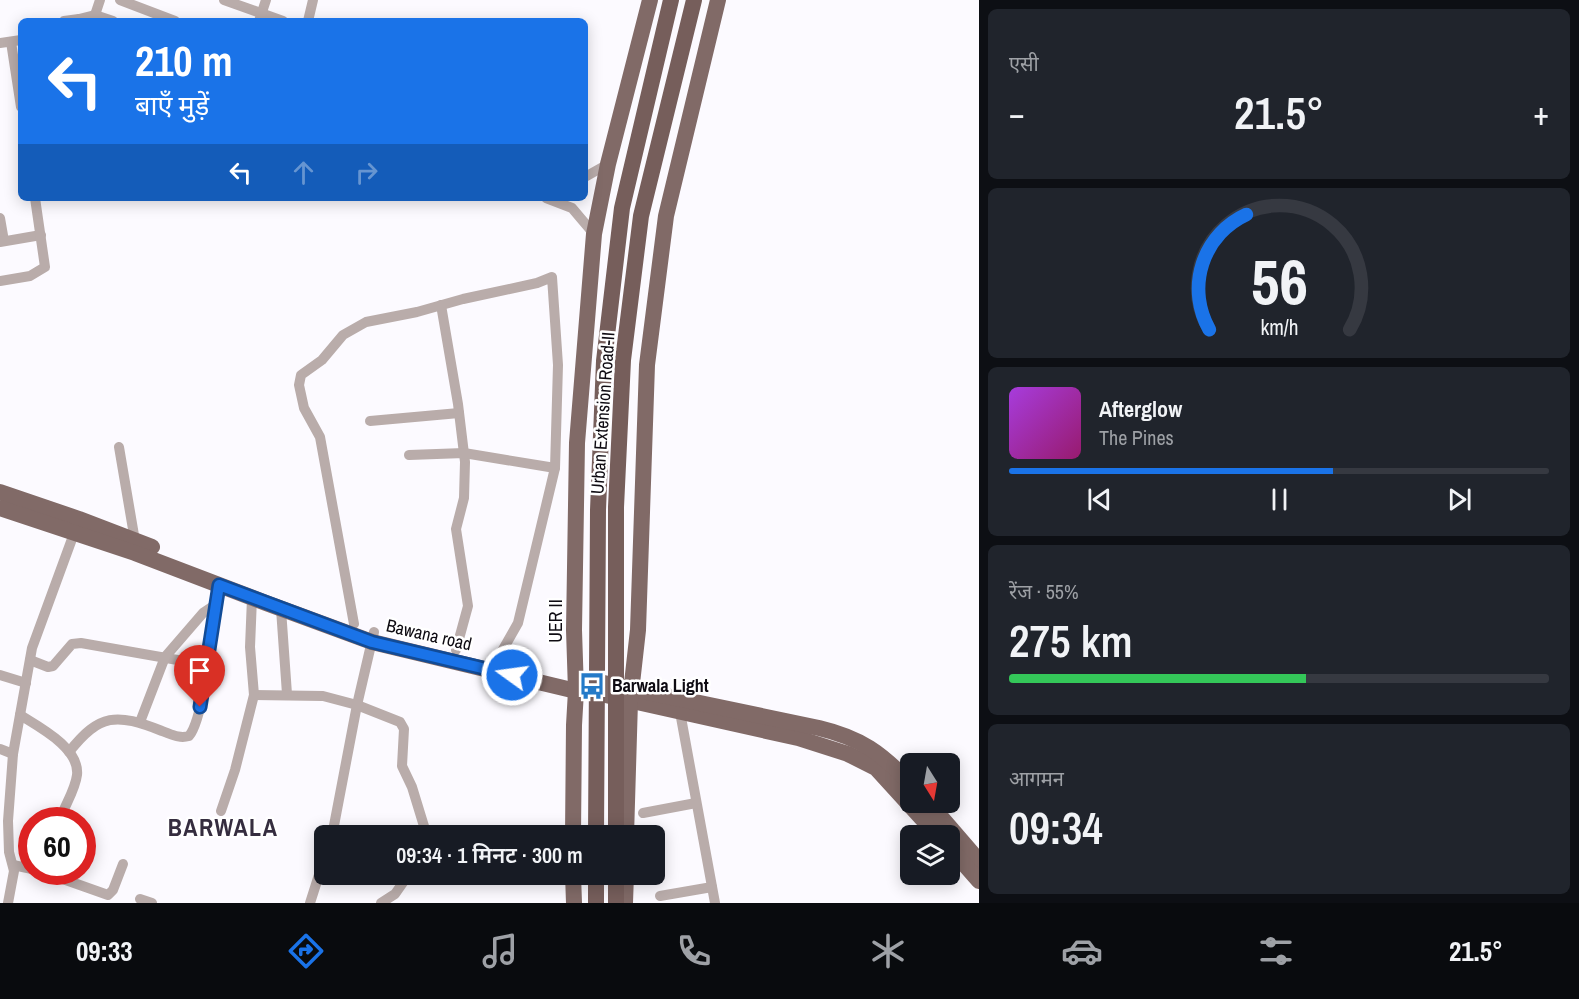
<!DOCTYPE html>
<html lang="hi">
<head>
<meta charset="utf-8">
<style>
	:root { --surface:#171b24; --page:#20242c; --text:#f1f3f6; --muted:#9ea1a6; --line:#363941; --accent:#1a73e8 }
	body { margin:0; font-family:"Archivo Narrow","Noto Sans Devanagari",sans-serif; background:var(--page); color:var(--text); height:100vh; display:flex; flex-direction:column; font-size:22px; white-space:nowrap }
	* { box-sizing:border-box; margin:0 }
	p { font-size:20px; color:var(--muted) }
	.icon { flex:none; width:33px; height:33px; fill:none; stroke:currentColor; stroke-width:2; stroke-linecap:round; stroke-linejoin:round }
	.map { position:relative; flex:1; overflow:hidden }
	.details { display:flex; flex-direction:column; gap:9px; padding:9px; background:#0d0f14; width:600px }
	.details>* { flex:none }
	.guide { position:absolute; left:18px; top:18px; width:570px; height:183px; border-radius:9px; box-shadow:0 3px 15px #0003; background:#1a73e8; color:#fff; overflow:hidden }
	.needle { width:39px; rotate:169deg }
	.tools { position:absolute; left:900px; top:753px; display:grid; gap:12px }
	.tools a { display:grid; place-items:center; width:60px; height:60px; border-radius:9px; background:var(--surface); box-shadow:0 3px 15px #0003; font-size:30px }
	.speed { position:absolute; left:18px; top:807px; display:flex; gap:12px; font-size:30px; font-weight:700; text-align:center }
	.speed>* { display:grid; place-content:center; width:78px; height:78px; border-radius:50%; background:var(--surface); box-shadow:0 3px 15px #0003; line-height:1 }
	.speed .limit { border:9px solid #d22; background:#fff; color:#111 }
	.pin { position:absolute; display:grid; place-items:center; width:51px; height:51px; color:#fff; margin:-62px -26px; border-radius:50% 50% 50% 0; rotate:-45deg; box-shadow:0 0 6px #0007 }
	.pin .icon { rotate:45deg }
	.me { position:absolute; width:66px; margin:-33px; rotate:284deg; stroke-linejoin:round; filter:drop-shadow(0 0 4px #0008) }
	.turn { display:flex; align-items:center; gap:21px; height:126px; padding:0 18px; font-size:27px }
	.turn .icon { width:78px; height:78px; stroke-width:2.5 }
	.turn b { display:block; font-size:42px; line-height:51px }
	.lanes { display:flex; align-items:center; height:57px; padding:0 18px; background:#0003; justify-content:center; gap:30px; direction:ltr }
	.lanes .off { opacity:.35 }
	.big { font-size:45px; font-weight:600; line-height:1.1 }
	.details .card { flex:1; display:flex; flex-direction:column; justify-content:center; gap:9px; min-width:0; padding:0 21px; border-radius:9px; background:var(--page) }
	.details .dial { align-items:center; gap:0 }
	.dial svg { height:156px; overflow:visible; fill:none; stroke:var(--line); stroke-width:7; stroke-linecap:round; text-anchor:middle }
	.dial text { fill:var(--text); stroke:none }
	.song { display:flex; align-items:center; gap:18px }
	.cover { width:72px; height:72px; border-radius:9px; background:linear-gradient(135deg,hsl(280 70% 55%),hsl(320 70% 35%)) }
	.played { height:6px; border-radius:3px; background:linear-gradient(90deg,var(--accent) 60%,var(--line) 60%) }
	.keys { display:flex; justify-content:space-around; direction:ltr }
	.heat { display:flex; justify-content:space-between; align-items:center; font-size:33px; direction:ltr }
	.charge { height:9px; border-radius:4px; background:linear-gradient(90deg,#34c759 55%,var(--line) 0) }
	.trip { position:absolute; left:314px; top:825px; width:351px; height:60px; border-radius:9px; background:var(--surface); box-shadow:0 3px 15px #0003; font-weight:600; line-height:60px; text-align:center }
	.tab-bar { display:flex; height:96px; justify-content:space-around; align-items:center; background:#090b0e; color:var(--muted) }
	.tab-bar .icon { width:42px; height:42px }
	.tab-bar .selected { color:var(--accent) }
	.tab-bar b { font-size:27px; color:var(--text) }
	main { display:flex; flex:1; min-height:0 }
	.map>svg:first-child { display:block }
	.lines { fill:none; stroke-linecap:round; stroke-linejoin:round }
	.minor { stroke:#b9acaa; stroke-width:10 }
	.primary { stroke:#816a67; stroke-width:16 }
	.trunk { stroke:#765e5b; stroke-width:16 }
	.route-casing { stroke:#114b97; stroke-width:15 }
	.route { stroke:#1a73e8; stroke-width:10 }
	.labels { text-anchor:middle; stroke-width:5; stroke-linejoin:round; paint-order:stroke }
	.street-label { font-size:18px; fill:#0e0b12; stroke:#fff }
	.poi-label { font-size:18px; font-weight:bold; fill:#0e0b12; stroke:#fff; text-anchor:start }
	.district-label { font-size:24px; font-weight:bold; letter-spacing:1.5px; fill:#352d3f; stroke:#fff }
</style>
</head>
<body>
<main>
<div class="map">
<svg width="979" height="903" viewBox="0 0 979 903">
	<rect width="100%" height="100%" fill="#fcfaff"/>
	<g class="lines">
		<!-- minor -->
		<g class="minor">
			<path d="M120 0 175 21"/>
			<path d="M224 0 283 21"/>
			<path d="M95 15 100 0"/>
			<path d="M64 21 79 19"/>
			<path d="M81 21 79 19 95 15 113 21"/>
			<path d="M259 21 266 0"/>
			<path d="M308 21 313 0"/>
			<path d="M11 42 21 107"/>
			<path d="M0 43 21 40"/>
			<path d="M585 177 608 164"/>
			<path d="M546 198 572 208 594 234"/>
			<path d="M0 218 4 241"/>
			<path d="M0 242 41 235"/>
			<path d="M0 281 30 276 45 267 35 198"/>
			<path d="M441 305 458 404 465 462 464 498 456 529 468 606 456 650"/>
			<path d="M370 421 459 413"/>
			<path d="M119 447 135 541"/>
			<path d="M409 455 464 453 555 468"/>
			<path d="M281 609 287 694"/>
			<path d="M354 624 320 437 304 408 299 385 301 375 322 360 343 335 366 322 417 312 463 299 537 283 552 277 558 365 555 468 518 623 497 660"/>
			<path d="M30 660 48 667 53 666 72 644 81 643 206 665"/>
			<path d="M0 675 26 683"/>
			<path d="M254 695 323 696 357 705 400 722 404 729 402 766 412 787 427 836"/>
			<path d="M680 712 715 903"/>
			<path d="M20 715C39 727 80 748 77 775 75 791 64 806 60 820"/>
			<path d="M140 722 165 657 203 613 215 605"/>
			<path d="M0 749 13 754"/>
			<path d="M69 752C100 713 116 713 162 731 171 734 179 739 189 736 205 718 214 615 219 585"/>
			<path d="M221 811 235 770 254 695 250 647 252 598"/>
			<path d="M643 813 696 803"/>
			<path d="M332 836 357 705 374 632"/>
			<path d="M13 865 32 869"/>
			<path d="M43 872 108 895 113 890 123 864"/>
			<path d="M660 896 712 887"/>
			<path d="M140 899 152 903"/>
			<path d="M8 903 14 871 9 852 8 821 13 754 32 648 76 528"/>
			<path d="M310 903 324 859"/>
			<path d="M381 903 395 894 409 874"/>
		</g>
		<!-- primary -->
		<g class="primary">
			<path d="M0 492 79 519 152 547"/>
			<path d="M0 508 135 553 266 603 372 642 576 691 601 694 798 738 848 754 876 768 938 836"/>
			<path d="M604 683 819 728C861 738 881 753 910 783"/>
			<path d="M928 802 979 861"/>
			<path d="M573 836 574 725 576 691 574 630 577 443 594 234 608 164 650 0"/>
			<path d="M626 836 630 701 638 630 647 365 666 216 718 0"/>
			<path d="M950 848 979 881"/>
			<path d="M573 874 574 903"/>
			<path d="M625 903 626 874"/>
		</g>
		<!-- trunk -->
		<g class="trunk">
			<path d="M596 836 598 510 604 361 622 208 671 0"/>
			<path d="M616 836V507L623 360 641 216 694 0"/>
			<path d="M596 903V874"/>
			<path d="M616 903V874"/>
		</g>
	</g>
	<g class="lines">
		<defs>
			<path id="route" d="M200 707 219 585 372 642 512 675"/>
		</defs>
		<!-- route casing -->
		<use href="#route" class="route-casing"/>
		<!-- route -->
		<use href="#route" class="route"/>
	</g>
	<!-- icons -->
	<defs>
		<symbol id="bus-bare" viewBox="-9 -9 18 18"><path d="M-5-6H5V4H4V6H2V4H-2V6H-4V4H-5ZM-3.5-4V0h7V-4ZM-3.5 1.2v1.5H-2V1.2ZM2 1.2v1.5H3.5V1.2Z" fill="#247ac8" stroke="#fff" stroke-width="2.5" paint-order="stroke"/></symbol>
	</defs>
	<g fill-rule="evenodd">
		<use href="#bus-bare" x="573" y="667" width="38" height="38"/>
	</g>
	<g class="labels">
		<!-- street labels -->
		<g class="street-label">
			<text transform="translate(603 413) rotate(-86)" y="6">Urban Extension Road-II</text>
			<text transform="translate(556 621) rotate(-90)" y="6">UER II</text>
			<text transform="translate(429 635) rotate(13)" y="6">Bawana road</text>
		</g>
		<!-- poi labels -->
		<g class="poi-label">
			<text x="612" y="692">Barwala Light</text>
		</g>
		<!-- district labels -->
		<g class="district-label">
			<text x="223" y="836">BARWALA</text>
		</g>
	</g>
</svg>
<div class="tools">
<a><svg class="needle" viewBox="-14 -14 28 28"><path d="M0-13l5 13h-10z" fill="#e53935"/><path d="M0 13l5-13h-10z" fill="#9ea1a6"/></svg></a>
<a><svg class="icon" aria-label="layers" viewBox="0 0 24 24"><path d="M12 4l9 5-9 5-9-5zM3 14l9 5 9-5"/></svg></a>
</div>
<div class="speed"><div class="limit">60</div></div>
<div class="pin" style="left:200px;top:707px;background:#d93025"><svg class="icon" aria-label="arrive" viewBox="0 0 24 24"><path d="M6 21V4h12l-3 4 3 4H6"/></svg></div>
<svg class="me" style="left:512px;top:675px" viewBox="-20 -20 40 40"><circle r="17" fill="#1a73e8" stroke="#fff" stroke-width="3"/><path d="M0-11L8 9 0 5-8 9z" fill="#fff"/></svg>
<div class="trip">09:34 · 1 मिनट · 300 m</div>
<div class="guide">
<div class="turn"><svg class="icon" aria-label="left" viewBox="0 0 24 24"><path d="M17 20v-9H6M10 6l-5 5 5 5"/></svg><div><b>210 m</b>बाएँ मुड़ें</div></div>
<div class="lanes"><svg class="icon" aria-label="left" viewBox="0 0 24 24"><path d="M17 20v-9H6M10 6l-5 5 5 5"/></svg><svg class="icon off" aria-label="ahead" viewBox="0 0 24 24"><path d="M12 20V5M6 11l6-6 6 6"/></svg><svg class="icon off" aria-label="right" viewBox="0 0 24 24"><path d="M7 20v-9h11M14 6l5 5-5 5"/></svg></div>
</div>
</div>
<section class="details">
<div class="card"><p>एसी</p>
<div class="heat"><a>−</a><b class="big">21.5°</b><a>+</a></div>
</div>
<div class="card dial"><svg viewBox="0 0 100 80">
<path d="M14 69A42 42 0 1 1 86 69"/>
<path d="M14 69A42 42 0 0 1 33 10" stroke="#1a73e8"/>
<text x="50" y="56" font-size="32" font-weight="700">56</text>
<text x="50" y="72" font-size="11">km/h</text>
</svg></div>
<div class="card">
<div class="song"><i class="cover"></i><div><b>Afterglow</b><p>The Pines</p></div></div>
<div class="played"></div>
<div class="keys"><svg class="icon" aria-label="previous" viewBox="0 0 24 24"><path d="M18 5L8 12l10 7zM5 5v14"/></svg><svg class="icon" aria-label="pause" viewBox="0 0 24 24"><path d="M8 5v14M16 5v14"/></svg><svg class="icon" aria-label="next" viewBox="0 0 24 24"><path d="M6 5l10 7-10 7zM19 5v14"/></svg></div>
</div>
<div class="card"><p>रेंज · 55%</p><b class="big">275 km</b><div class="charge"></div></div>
<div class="card"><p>आगमन</p><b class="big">09:34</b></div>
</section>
</main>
<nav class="tab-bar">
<b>09:33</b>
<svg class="icon selected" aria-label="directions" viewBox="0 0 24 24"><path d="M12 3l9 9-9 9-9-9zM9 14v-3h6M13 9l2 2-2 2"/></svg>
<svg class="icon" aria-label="music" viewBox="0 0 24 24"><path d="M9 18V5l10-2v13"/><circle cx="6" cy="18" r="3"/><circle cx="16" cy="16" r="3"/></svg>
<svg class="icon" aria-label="phone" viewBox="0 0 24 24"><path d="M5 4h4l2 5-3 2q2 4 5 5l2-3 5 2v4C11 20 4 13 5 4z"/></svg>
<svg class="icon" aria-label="climate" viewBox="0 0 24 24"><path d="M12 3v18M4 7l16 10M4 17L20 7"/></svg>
<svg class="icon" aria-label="car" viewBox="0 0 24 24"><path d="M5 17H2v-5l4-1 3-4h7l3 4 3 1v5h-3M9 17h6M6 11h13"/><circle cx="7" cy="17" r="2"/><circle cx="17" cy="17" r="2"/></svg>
<svg class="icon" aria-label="filters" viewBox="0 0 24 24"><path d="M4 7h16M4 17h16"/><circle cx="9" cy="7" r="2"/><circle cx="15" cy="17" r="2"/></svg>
<b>21.5°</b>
</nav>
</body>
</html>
